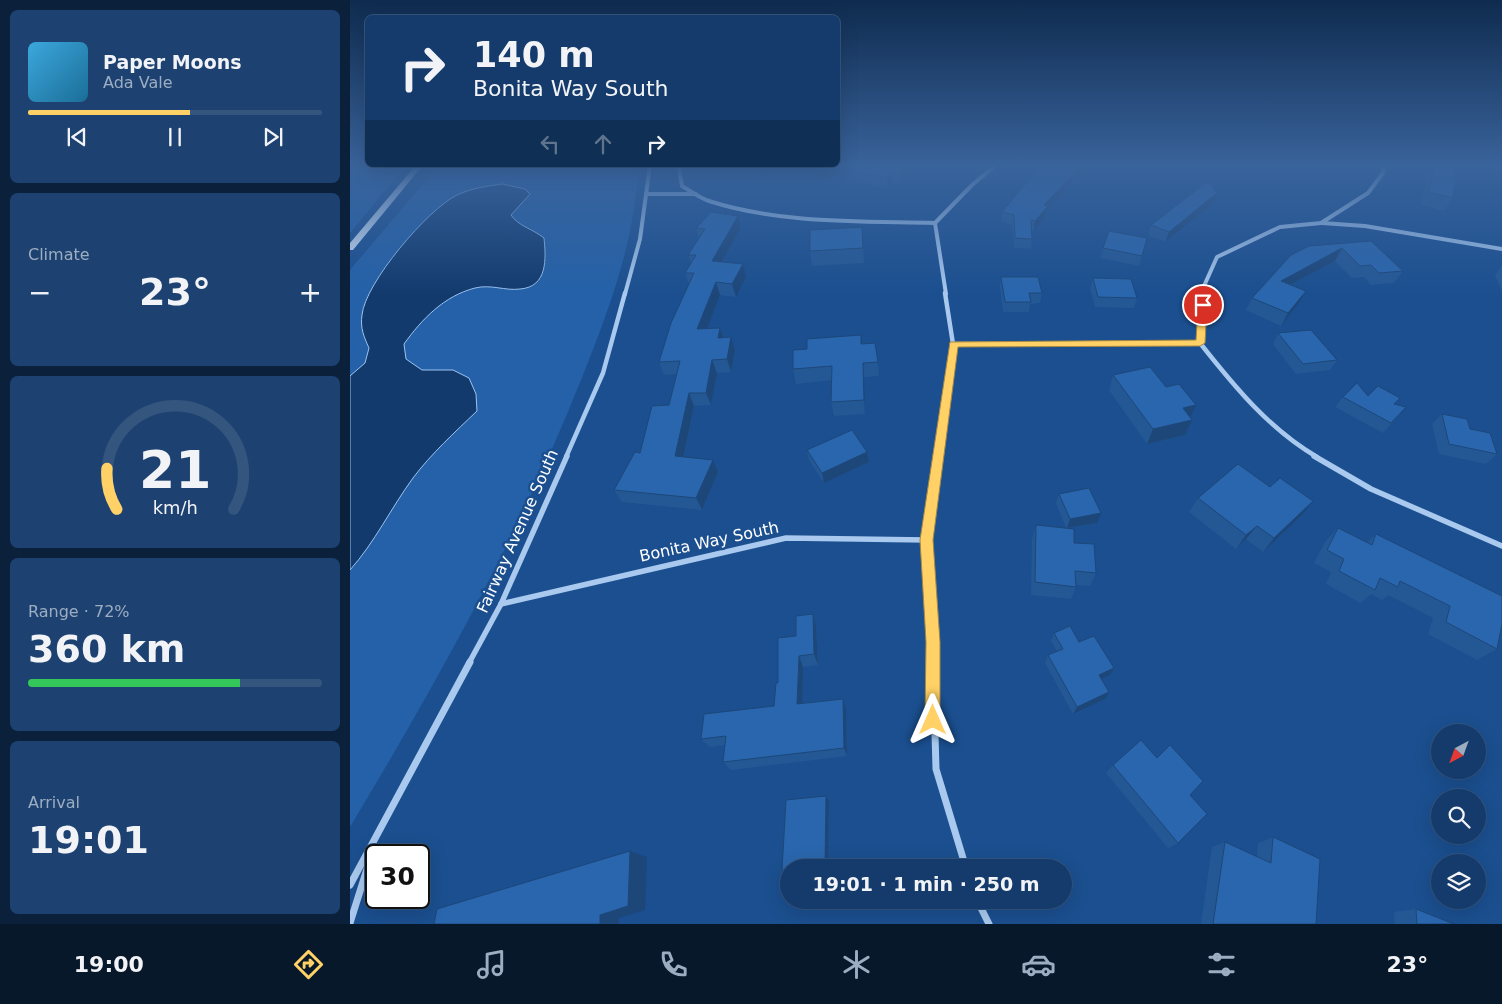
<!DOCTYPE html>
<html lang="en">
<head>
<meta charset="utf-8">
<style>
	:root { --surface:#143b6b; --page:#1d4271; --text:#f1f3f6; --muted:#9dadc1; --line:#33557e; --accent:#ffd166 }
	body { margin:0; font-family:"DejaVu Sans",sans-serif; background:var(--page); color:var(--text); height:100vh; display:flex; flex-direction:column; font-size:19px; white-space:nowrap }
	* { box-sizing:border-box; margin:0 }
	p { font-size:16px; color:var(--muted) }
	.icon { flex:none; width:28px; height:28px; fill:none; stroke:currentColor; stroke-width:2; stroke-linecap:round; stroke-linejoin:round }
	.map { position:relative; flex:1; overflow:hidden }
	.panel { display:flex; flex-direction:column; gap:10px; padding:10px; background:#0b203b; width:350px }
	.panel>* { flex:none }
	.top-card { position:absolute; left:15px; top:15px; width:475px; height:152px; border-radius:8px; box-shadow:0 5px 20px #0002,0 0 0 1px var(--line); background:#143b6b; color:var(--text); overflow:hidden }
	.needle { width:32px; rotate:221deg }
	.tools { position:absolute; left:1081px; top:724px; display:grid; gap:10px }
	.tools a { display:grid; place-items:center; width:55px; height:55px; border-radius:50%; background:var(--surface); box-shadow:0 5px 20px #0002,0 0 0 1px var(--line); font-size:25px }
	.speed { position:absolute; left:15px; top:844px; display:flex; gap:10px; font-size:25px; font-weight:700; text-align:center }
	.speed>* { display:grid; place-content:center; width:65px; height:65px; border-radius:50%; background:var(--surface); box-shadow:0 5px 20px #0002,0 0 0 1px var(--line); line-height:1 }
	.speed .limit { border:2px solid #111; border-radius:8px; background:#fff; color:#111 }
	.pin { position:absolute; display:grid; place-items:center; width:42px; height:42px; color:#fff; margin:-21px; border:2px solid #fff; border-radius:50%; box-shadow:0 1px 5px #0007 }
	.me { position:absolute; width:55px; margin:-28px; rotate:0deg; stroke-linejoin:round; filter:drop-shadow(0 0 4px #0008) }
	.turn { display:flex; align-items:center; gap:18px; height:105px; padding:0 25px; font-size:22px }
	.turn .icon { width:65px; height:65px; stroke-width:2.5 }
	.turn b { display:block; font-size:35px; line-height:42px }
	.lanes { display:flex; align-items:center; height:48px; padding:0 25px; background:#0003; justify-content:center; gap:25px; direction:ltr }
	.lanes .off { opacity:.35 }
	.big { font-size:38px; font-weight:800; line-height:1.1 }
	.panel .tile { flex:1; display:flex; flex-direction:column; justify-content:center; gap:8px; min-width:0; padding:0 18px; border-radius:8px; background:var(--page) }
	.panel .dial { align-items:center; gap:0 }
	.dial svg { height:130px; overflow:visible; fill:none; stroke:var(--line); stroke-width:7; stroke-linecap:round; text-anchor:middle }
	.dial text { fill:var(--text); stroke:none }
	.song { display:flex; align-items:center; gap:15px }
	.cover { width:60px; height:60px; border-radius:8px; background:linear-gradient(135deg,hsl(200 70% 55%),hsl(200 70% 35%)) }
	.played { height:5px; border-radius:2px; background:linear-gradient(90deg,var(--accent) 55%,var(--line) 55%) }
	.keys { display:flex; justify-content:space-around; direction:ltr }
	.heat { display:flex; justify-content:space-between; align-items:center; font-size:28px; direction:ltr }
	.charge { height:8px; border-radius:4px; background:linear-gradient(90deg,#34c759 72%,var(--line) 0) }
	.trip { position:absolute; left:430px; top:859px; width:292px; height:50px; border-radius:25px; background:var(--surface); box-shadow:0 5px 20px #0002,0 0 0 1px var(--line); font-weight:800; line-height:50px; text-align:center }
	.tab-bar { display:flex; height:80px; justify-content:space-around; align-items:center; background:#08182b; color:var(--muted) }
	.tab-bar .icon { width:35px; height:35px }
	.tab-bar .selected { color:var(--accent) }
	.tab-bar b { font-size:22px; color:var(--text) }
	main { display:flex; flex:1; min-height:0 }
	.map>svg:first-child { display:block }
	.green { fill:#2461a8 }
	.water { fill:#123a6d; stroke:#9cc4f0 }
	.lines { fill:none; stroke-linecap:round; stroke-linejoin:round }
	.street-far3 { stroke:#a9c9ee; stroke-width:4 }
	.street-far2 { stroke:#a9c9ee; stroke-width:4.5 }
	.street-far1 { stroke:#a9c9ee; stroke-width:5.5 }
	.street { stroke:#a9c9ee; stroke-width:7 }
	.secondary { fill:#d6e6fa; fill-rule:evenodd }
	.wall { fill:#245895 }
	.shaded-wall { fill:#1d4779 }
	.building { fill:#2a66ad; stroke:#1d4779 }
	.route { fill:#ffd166; stroke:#a68842 }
	.labels { text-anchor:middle; stroke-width:5; stroke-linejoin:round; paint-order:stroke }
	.street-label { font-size:16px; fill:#fff; stroke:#1b4f8f }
</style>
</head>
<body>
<main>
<section class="panel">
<div class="tile">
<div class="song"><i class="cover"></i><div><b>Paper Moons</b><p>Ada Vale</p></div></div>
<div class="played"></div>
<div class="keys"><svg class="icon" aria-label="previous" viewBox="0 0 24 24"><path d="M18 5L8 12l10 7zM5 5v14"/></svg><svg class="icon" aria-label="pause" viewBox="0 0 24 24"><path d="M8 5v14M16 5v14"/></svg><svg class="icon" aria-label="next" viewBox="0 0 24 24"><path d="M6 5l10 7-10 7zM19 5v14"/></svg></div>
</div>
<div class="tile"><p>Climate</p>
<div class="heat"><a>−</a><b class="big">23°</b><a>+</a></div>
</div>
<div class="tile dial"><svg viewBox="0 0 100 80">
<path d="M14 69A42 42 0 1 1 86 69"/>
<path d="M14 69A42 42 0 0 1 8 44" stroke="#ffd166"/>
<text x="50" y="56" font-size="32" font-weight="700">21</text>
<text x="50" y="72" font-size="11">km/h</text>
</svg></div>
<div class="tile"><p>Range · 72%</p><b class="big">360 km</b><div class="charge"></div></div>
<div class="tile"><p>Arrival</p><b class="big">19:01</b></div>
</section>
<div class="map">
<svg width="1152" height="924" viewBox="0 0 1152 924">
	<rect width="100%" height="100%" fill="#1b4f8f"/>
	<!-- green -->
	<g class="green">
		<path d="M0 165H56L0 233Z"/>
		<path d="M89 165H288C286 239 258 313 231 380 169 536 86 684 0 827V270Z"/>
	</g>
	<!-- water -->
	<path class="water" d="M152 184 175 189 180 194 161 215C168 226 183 229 194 238 196 258 198 287 170 289 155 291 141 284 125 288 94 296 72 319 54 344L56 359 72 370H103L119 378 126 394 127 411C105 432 81 454 63 478 41 508 25 542 0 570V376L15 363 19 348C14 337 10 328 12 315 15 283 78 209 107 195 122 188 137 186 152 184Z"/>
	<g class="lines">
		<!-- street-far3 -->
		<g class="street-far3">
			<path d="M332 165 329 169 332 186C341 191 349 198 359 201 431 224 511 221 585 223"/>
			<path d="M296 194H346"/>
			<path d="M972 223 1015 226 1152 249"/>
			<path d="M275 294 290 239 300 165"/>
			<path d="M596 294 585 223 622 185 646 165"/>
			<path d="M853 294 854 286 867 257 930 227 971 223 1018 193 1033 173 1034 165"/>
		</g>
		<!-- street-far2 -->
		<g class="street-far2">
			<path d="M854 293 850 343C884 386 919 429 967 457"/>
			<path d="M603 344 850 343"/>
			<path d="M216 457 253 373 275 293"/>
			<path d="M588 457 603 344 595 293"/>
		</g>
		<!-- street-far1 -->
		<g class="street-far1">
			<path d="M964 456 1021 489 1152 546"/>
			<path d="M151 604 436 538 577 540"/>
			<path d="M119 663 151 604 217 456"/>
			<path d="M583 663 577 540 588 456"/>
		</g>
		<!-- street -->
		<g class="street">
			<path d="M583 662 586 769 616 868"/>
			<path d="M0 885 120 662"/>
			<path d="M627 900 639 924"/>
			<path d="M0 923 23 850"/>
		</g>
		<!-- secondary -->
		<path class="secondary" d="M66 165H73L3 250H0V243Z"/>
	</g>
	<!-- wall -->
	<g class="wall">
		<path d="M504 165H563L551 184 542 183 538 188 507 182 506 173 505 172Z"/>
		<path d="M695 165H761L755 168 751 166 727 178 697 210 696 215 684 231 681 230 682 239 681 249 664 248 662 225 651 222 652 212Z"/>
		<path d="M1078 165H1113L1105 176 1103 198 1094 211 1071 205Z"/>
		<path d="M864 203 815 242 798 235 801 225Z"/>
		<path d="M388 216 391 228 372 262 396 277 386 297 370 295 357 328H370L374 338 381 337 385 350 381 372 367 373 361 405 344 406 334 457 368 472 352 510 272 502 264 490 290 453 319 405 327 374 314 375 309 362 339 284 335 273 341 263 338 255 349 237 346 228Z"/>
		<path d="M512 227 514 263 462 266 460 251Z"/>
		<path d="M1021 241 1053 271 1044 283 1021 285 1014 277 1002 278 985 261 941 285 956 291 949 303 931 326 896 310 902 298 941 255Z"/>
		<path d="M753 248 792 256 789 266 750 258Z"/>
		<path d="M1152 266V292L1145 275Z"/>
		<path d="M651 277 692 293 690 303 680 304 679 312H653L650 287Z"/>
		<path d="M743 278 787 298 784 308 745 307 740 289Z"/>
		<path d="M928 333 987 360 980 370 946 374 923 344Z"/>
		<path d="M511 344 528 362 529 376 514 377 515 414 484 416 481 402 482 380 446 384 443 369Z"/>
		<path d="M763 375 835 435 797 444 759 390Z"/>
		<path d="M1018 396 1045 404 1056 407 1033 433 985 407 993 397Z"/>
		<path d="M1092 414 1120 429 1147 454 1136 464 1089 454 1082 424Z"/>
		<path d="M457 450 517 452 519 462 474 483 459 460Z"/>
		<path d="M920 487 952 515 913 552 896 539 886 549 839 512 848 498Z"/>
		<path d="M709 494 747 523 717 528 724 543 746 573 740 586 726 585V587L721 599 681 595 682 539 686 525 716 528 706 503Z"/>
		<path d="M988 528 1017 543 1026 534 1147 649 1127 660 1078 634 1083 618 1038 595 1032 600 1021 594 1010 603 976 584 981 572 964 563 975 542Z"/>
		<path d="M463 614 466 626 468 665 453 667 452 703 493 699 496 709 497 756 381 770 373 762 375 745 360 747 351 739 424 706 428 683 446 636Z"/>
		<path d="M704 633 729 642 760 675 751 679 755 699 723 714 695 663 698 655 707 651 701 641Z"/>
		<path d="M763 765 840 795 828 843 818 848 756 773Z"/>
		<path d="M476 796 479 801 478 868H439V873H437L432 870Z"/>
		<path d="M923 837 966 924H851L862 847 875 842 907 857 908 843Z"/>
		<path d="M1066 909 1104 924H1045L1044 912Z"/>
	</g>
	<!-- shaded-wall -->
	<g class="shaded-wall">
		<path d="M556 165H563L551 184 550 174Z"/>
		<path d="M735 165H751L727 178 697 210 696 215 684 231 685 221 694 205 729 168Z"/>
		<path d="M541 173 542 183 538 188 537 178Z"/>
		<path d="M867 193 864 203 815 242 819 232Z"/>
		<path d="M388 216 391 228 365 274 362 261Z"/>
		<path d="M992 248 985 261 925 293 931 281Z"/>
		<path d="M393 264 396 277 386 297 382 284Z"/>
		<path d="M366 282 370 295 352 342 347 329Z"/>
		<path d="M956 291 949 303 931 326 938 313Z"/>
		<path d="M370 328 375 341 368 338Z"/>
		<path d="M381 337 385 350 381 372 377 359Z"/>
		<path d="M362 360 367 373 361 405 356 393Z"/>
		<path d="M513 363 514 377 515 414 514 400Z"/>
		<path d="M339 393 344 406 331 469 325 456Z"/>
		<path d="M846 405 839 420 833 408Z"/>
		<path d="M842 420 835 435 797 444 803 429Z"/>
		<path d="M517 452 519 462 474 483 472 473Z"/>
		<path d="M363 460 368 472 352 510 346 498Z"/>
		<path d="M963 501 952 515 913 552 924 538Z"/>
		<path d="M751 513 747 523 717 528 720 519Z"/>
		<path d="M907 526 896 539 886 549 896 535Z"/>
		<path d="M463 614 466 626 468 665 464 654Z"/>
		<path d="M449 656 453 667 452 713 447 704Z"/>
		<path d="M764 668 760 675 745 682 749 675Z"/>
		<path d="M759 692 755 699 723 714 727 707Z"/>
		<path d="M493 699 496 709 497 756 494 748Z"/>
		<path d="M476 796 479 801 478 868H476L475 866Z"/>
		<path d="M280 851 297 857 295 910 269 918V924H250V915Z"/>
	</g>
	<!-- building -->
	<g class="building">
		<path d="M511 165H556L550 174 541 173 537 178 506 172Z"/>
		<path d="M695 165H735L729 168 694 205 698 206 685 221 681 220 682 239 665 238 664 215 652 212 678 181Z"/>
		<path d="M1084 165H1106L1103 198 1079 192Z"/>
		<path d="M858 181 867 193 819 232 801 225Z"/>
		<path d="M361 212 388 216 362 261 393 264 382 284 366 282 347 329 370 328 368 338 381 337 377 359 362 360 356 393H339L325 456 363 460 346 498 264 490 285 452 290 453 302 406 319 405 330 361 309 362 321 323 344 273H335L346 255H338L355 229 346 228Z"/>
		<path d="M512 227 513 248 460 251V230Z"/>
		<path d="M759 231 797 238 792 256 753 248Z"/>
		<path d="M1021 241 1053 271 1029 273 1021 265 1010 266 992 248 931 281 956 291 938 313 902 298 941 255 959 246Z"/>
		<path d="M651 277H688L692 293H679L681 302H655Z"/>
		<path d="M743 278 781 279 787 298 748 297Z"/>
		<path d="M961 330 987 360 953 364 928 333Z"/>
		<path d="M511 335V344L525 343 528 362 513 363 514 400 481 402 482 366 443 369V350L457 349V339Z"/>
		<path d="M800 367 816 387 829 384 846 405 833 408 842 420 803 429 763 375Z"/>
		<path d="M1007 383 1018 396 1028 386 1050 398 1044 404 1056 407 1041 423 993 397Z"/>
		<path d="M1092 414 1117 419 1120 429 1140 433 1147 454 1099 444Z"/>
		<path d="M502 430 517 452 472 473 457 450Z"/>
		<path d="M888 464 920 487 930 478 963 501 924 538 907 526 896 535 848 498Z"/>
		<path d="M739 488 751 513 720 519 709 494Z"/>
		<path d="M686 525 724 529V543L744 544 746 573 725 571 726 587 685 582Z"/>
		<path d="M988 528 1022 545 1026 534 1152 596V624L1147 649 1096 622 1100 606 1050 581 1048 587 1030 578 1025 590 989 571 994 559 977 550Z"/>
		<path d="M463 614 464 654 449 656 447 704 493 699 494 748 373 762 376 736 351 739 354 714 424 706 426 683H428V638L446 636V616Z"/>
		<path d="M720 626 729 642 744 636 764 668 749 675 759 692 727 707 698 655 713 649 704 633Z"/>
		<path d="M791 740 807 758 820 745 853 781 840 795 857 814 828 843 763 765Z"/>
		<path d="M476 796 475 866 463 868H439V870H432L436 800Z"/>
		<path d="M923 837 970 859 966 924H863L875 842 921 863Z"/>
		<path d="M280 851 278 906 250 915V924H84L87 909Z"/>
		<path d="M1066 909 1104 924H1067Z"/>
	</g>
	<!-- sky -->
	<linearGradient id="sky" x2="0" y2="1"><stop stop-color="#0f2b4f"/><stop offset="0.56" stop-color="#39639b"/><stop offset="1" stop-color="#39639b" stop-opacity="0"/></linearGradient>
	<rect width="1152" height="295" fill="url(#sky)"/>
	<!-- route -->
	<path class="route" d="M853 302 857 305 855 343 850 346 608 347 583 540 590 642V720L588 726 583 728 577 726 575 720 576 642 570 540 600 342 846 340 848 305Z"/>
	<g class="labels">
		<!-- street labels -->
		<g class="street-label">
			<text transform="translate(167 531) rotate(-66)" y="6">Fairway Avenue South</text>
			<text transform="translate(359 541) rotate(-12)" y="6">Bonita Way South</text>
		</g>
	</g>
</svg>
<div class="tools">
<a><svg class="needle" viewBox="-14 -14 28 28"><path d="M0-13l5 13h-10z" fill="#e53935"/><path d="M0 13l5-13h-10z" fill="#9dadc1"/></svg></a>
<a><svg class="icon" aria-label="search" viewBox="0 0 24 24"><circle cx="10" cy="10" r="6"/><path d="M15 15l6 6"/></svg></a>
<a><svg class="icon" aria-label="layers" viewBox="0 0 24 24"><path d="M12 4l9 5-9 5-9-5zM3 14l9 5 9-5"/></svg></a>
</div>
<div class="speed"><div class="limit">30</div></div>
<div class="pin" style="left:853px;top:305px;background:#d93025"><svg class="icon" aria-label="arrive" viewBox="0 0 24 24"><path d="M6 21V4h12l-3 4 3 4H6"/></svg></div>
<svg class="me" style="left:583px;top:720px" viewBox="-20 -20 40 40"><path d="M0-17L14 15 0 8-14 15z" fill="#ffd166" stroke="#fff" stroke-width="4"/></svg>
<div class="trip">19:01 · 1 min · 250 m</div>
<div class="top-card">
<div class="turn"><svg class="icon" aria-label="right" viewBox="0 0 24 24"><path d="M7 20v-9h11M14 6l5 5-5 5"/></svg><div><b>140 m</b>Bonita Way South</div></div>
<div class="lanes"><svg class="icon off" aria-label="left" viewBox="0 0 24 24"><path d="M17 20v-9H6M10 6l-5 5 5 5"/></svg><svg class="icon off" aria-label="ahead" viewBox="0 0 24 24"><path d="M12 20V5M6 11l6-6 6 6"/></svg><svg class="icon" aria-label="right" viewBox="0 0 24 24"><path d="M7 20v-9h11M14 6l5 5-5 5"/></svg></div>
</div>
</div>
</main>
<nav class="tab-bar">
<b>19:00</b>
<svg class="icon selected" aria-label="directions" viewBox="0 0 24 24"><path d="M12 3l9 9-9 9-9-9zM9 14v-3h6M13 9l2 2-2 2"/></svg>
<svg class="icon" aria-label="music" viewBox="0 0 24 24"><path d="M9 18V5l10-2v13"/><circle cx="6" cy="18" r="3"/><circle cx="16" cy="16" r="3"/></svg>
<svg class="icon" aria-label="phone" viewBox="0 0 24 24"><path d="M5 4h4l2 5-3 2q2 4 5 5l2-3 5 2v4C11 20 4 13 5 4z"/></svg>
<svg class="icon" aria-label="climate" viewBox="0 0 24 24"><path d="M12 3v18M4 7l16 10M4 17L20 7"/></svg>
<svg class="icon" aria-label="car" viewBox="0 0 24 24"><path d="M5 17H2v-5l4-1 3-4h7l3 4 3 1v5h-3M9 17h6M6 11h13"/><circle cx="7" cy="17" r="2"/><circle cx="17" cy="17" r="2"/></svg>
<svg class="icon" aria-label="filters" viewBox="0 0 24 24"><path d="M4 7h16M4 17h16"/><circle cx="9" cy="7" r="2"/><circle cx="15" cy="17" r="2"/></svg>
<b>23°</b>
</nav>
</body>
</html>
